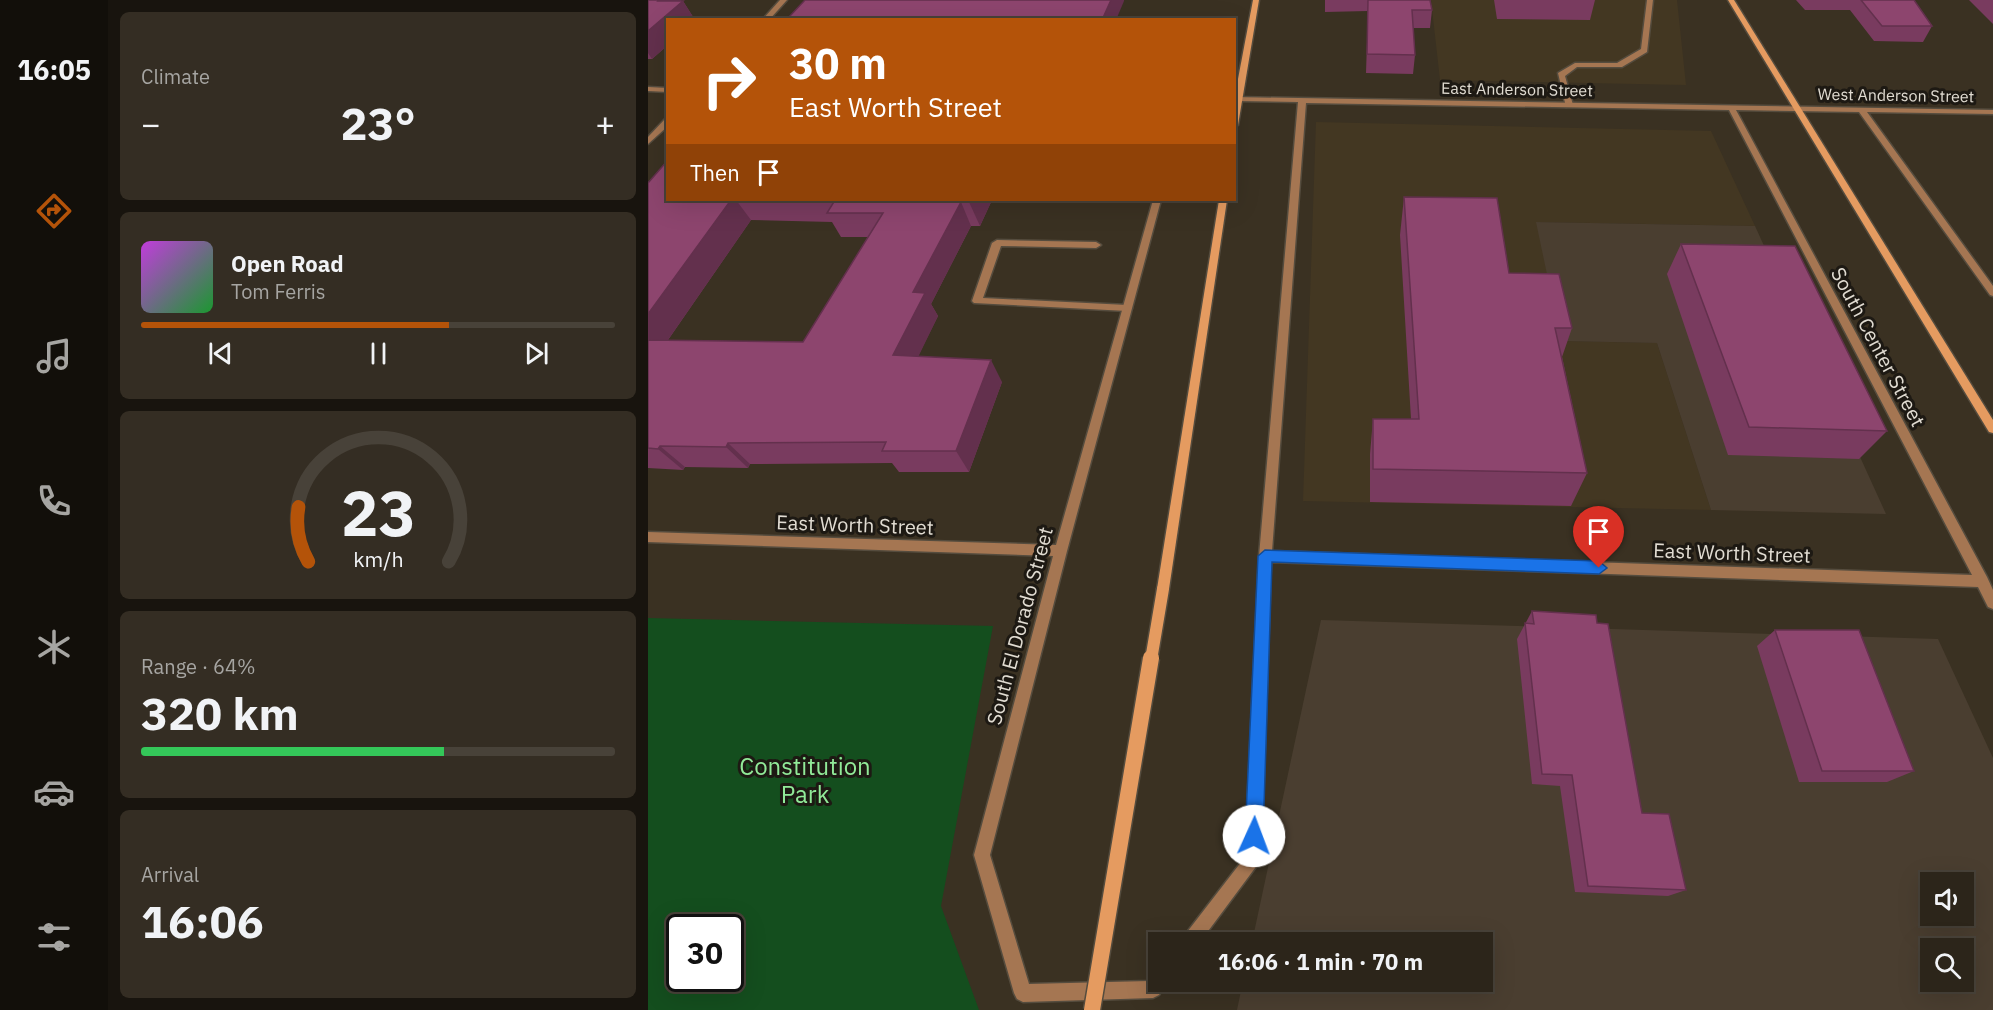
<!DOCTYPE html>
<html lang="en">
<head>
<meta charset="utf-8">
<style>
	:root { --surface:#2c251a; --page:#342d23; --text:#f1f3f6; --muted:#a6a5a2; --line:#484239; --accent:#b45309 }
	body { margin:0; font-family:"IBM Plex Sans",sans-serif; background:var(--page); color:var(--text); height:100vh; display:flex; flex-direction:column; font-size:22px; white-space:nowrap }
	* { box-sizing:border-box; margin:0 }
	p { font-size:20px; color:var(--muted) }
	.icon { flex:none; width:33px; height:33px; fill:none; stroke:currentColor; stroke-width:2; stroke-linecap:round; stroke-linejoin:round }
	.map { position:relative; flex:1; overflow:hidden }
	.details { display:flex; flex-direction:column; gap:12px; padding:12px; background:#18140e; width:540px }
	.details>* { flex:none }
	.banner { position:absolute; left:18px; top:18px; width:570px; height:183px; border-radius:0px; box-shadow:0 6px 24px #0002,0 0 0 2px var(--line); background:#b45309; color:#fff; overflow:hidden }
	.tools { position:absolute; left:1272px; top:872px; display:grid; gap:12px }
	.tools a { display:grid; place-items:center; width:54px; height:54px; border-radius:0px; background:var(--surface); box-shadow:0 6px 24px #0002,0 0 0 2px var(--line); font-size:30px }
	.speed { position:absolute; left:18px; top:914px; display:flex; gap:12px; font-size:30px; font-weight:700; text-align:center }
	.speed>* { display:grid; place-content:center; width:78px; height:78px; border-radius:50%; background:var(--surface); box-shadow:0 6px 24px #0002,0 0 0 2px var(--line); line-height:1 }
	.speed .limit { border:3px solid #111; border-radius:9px; background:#fff; color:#111 }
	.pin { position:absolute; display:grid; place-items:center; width:51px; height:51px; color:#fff; margin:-62px -26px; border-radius:50% 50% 50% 0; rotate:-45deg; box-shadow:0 0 6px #0007 }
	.pin .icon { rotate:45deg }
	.me { position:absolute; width:66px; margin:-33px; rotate:2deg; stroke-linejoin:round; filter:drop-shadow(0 0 4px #0008) }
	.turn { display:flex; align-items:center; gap:21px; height:126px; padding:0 24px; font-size:27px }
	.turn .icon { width:78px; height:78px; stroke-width:2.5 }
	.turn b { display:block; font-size:42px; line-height:51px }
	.then { display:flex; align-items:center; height:57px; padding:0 24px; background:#0003; gap:12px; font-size:22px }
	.big { font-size:45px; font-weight:700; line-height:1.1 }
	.details .tile { flex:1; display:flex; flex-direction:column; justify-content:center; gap:9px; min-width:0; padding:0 21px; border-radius:9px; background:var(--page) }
	.details .dial { align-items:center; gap:0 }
	.dial svg { height:156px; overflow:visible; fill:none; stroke:var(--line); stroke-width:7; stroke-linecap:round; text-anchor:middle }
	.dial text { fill:var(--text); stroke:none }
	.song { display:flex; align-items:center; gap:18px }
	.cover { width:72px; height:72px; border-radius:9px; background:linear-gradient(135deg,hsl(290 70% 55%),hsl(130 70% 35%)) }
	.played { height:6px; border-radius:3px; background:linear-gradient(90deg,var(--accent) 65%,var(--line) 65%) }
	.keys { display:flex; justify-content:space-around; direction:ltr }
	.heat { display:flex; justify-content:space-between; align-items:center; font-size:33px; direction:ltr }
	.charge { height:9px; border-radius:4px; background:linear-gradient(90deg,#34c759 64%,var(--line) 0) }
	.trip { position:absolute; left:500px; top:932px; width:345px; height:60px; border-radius:0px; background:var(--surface); box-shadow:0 6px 24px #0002,0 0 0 2px var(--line); font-weight:700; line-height:60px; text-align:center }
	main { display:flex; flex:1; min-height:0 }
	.tab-bar { display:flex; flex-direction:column; width:108px; justify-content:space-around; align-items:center; background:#120f0a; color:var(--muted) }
	.tab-bar .icon { width:42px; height:42px }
	.tab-bar .on { color:var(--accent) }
	.tab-bar b { font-size:27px; color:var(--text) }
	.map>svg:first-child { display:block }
	.built { fill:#433722 }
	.industrial { fill:#4a3e30; fill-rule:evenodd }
	.green { fill:#144e1e; fill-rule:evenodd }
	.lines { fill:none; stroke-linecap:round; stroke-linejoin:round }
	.service-casing { stroke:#554c3e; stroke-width:3 }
	.minor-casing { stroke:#554c3e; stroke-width:3 }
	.secondary-casing { stroke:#554c3e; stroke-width:3 }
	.service { fill:#a57652; fill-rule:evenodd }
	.minor { fill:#a57652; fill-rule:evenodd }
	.secondary { fill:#e59b60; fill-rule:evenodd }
	.secondary-bridge-far1-casing { stroke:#554c3e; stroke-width:15; stroke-linecap:butt }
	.secondary-bridge-casing { stroke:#554c3e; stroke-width:19; stroke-linecap:butt }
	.secondary-bridge-far1 { stroke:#e59b60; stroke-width:12 }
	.secondary-bridge { stroke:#e59b60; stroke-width:16 }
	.wall { fill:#793b5f; fill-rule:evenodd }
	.shaded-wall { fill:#63304d }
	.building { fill:#8d456e; stroke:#63304d; stroke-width:1.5 }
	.route { fill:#1a73e8; stroke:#114b97; stroke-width:1.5 }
	.labels { text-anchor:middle; stroke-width:6; stroke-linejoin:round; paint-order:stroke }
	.far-street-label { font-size:16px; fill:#e1dcd2; stroke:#1d1913 }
	.street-label { font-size:20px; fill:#e1dcd2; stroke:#1d1913 }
	.near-park-label { font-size:24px; fill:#91ea98; stroke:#1d1913 }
</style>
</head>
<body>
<main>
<nav class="tab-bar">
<b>16:05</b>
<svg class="icon on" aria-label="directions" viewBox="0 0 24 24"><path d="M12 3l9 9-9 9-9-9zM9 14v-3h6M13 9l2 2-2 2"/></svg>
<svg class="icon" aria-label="music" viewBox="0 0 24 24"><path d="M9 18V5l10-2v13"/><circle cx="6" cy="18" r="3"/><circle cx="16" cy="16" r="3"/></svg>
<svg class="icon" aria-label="phone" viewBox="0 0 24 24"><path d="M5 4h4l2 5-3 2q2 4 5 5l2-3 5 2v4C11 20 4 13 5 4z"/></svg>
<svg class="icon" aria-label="climate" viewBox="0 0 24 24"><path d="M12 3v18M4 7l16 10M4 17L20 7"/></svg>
<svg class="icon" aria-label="car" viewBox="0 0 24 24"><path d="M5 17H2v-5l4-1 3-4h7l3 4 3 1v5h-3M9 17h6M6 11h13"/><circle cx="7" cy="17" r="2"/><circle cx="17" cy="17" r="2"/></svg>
<svg class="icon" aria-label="filters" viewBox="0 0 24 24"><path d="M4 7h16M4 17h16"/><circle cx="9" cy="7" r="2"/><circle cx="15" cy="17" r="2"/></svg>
</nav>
<section class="details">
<div class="tile"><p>Climate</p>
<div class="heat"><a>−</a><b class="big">23°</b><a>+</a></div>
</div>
<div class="tile">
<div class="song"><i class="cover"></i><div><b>Open Road</b><p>Tom Ferris</p></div></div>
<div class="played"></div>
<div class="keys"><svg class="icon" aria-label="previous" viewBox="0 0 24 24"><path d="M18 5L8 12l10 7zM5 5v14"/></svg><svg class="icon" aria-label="pause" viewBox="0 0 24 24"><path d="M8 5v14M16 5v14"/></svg><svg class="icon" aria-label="next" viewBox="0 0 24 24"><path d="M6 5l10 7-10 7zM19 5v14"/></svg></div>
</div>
<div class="tile dial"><svg viewBox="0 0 100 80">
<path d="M14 69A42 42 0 1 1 86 69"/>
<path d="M14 69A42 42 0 0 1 9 41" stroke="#b45309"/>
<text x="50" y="56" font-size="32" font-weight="700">23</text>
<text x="50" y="72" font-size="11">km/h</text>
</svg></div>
<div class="tile"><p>Range · 64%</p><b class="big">320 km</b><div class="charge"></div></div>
<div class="tile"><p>Arrival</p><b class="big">16:06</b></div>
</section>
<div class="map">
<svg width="1345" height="1010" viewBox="0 0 1345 1010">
	<rect width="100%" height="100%" fill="#3a3122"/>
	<!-- built -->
	<g class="built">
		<path d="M783 0H1029L1038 85 792 80Z"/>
		<path d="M668 122 1063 131 1107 226 889 222 913 341 1009 343 1063 510 655 501Z"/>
	</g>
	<!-- industrial -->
	<g class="industrial">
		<path d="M888 222 1107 226 1238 514 1063 510 1009 343 913 341Z"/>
		<path d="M673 620 1290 639 1345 758V1010H589L595 981H834V942H604ZM1282 882H1316V915H1282ZM1282 948H1316V981H1282Z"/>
	</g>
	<!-- green -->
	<path class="green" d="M0 618 345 626 293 906 331 1010H0ZM32 927H82V978H32Z"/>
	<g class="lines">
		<defs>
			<g id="service">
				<path d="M999 0H1005L999 52 974 67H929L917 76 925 105 918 107 910 73 927 63H969L993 49Z"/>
				<path d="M349 240 448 242 453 245 448 248 353 246 335 298 479 305 484 308 479 311 326 303 324 301 344 243Z"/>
			</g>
			<g id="minor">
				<path d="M132 0H139L121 20H114Z"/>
				<path d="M0 87 20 88V92L0 91Z"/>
				<path d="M586 97 1345 110V114L1219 112 1345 286V296L1342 295 1211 112 1088 110 1339 577 1345 590V609L1340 607 1330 587 623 562 613 860 552 942H534L536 936 597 857 611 556 650 102 586 101ZM658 103 1081 110 1324 575 624 551Z"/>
				<path d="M17 119H20V126L0 144V137Z"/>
				<path d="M505 200H513L419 551 342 855 381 984 501 981 505 975 510 973V981H520L511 995 505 998 375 1002 369 999 366 993 326 855 405 556 0 542V532L408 545Z"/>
			</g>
			<g id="secondary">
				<path d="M605 0H611L590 125 586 127V100Z"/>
				<path d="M1080 0H1086L1345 420V433L1341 432Z"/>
				<path d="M571 200H579L521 589 520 593 515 595 510 593 509 589Z"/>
			</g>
		</defs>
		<!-- service casing -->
		<use href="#service" class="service-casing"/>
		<!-- minor casing -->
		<use href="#minor" class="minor-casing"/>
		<!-- secondary casing -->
		<use href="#secondary" class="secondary-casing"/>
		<!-- service -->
		<use href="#service" class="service"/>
		<!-- minor -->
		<use href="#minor" class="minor"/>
		<!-- secondary -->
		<use href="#secondary" class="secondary"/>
		<defs>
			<path id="secondary-bridge-far1" d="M503 660 515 589"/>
			<path id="secondary-bridge" d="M444 1010 503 658"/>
		</defs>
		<!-- secondary-bridge-far1 casing -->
		<use href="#secondary-bridge-far1" class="secondary-bridge-far1-casing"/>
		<!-- secondary-bridge casing -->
		<use href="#secondary-bridge" class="secondary-bridge-casing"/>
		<!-- secondary-bridge-far1 -->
		<use href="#secondary-bridge-far1" class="secondary-bridge-far1"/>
		<!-- secondary-bridge -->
		<use href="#secondary-bridge" class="secondary-bridge"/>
	</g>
	<!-- wall -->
	<g class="wall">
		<path d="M0 0 35 1 47 20H20V45L4 59H0Z"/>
		<path d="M677 0H782L784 10 782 28H765L767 55 765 74 718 73 720 11 677 12Z"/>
		<path d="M846 0H947L942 20 849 19Z"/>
		<path d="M1148 0H1266L1284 26 1275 42 1226 41 1202 10H1157Z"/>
		<path d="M1321 0H1345V24Z"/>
		<path d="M0 183 20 200H344L332 226H323L283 304 290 316 270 356 354 382 321 472H251L244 463 102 464 100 468 37 467 35 470 0 468ZM103 220 184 222 193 237H221L155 342 20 340Z"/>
		<path d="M756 197 861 273 924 328 914 357 939 473 923 506 722 502V454L725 419H763L752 235Z"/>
		<path d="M1033 244 1239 431 1211 459 1080 455 1019 274Z"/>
		<path d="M884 611 949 623 994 813 1038 890 1020 896 927 892 912 786 884 784 869 639Z"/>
		<path d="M1127 630 1266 771 1239 782H1151L1109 646Z"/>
	</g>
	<!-- shaded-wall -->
	<g class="shaded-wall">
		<path d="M11 0H33L34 2 35 1 47 20H20V45L4 59 0 53V31Z"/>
		<path d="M463 0H476V1L468 20H454Z"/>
		<path d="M83 200H88L103 220 15 347 0 349V314Z"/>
		<path d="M323 200H344L332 226 321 202Z"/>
		<path d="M313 202 323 226 283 304 290 316 260 378 245 355 265 292Z"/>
		<path d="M343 360 354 382 321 472 308 451Z"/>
		<path d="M80 443 102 464 100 468 78 447Z"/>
		<path d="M12 446 37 467 35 470 10 449Z"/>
	</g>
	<!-- building -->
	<g class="building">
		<path d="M0 0H11L10 1H35L0 31Z"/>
		<path d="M157 0H463L454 20H129L131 17H141Z"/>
		<path d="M720 0H782L784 10H764L767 55 719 54Z"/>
		<path d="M1213 0H1266L1284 26H1234Z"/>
		<path d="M20 160V200H83L0 314V183Z"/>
		<path d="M756 197 849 198 861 273 911 274 924 328H907L939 473 725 469V419H771Z"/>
		<path d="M187 200H323L321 202H313L265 292 277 293 245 355 343 360 308 451H234L238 442 80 443 78 447 12 446 10 449 0 448V340L155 342 235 213H179Z"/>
		<path d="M1033 244 1147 246 1239 431 1101 427Z"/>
		<path d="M884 611 948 615 949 623 960 624 994 813 1021 814 1038 890 940 886 924 775 894 774 877 623 886 624Z"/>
		<path d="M1127 630H1211L1266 771H1174Z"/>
	</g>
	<!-- route -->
	<path class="route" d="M617 550 951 561 959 568 951 574 624 562 615 836 612 843 606 845 600 843 597 836 610 556Z"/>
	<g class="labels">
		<!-- far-street labels -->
		<g class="far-street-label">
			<text transform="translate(869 89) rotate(1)" y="6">East Anderson Street</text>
			<text transform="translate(1248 95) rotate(1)" y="6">West Anderson Street</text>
		</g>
		<!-- street labels -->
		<g class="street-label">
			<text transform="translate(1230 347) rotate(62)" y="7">South Center Street</text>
			<text transform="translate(207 525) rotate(2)" y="7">East Worth Street</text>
			<text transform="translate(1084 553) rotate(2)" y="7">East Worth Street</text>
			<text transform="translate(372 626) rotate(-75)" y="7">South El Dorado Street</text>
		</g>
		<!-- near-park labels -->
		<g class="near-park-label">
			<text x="157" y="775">Constitution<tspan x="157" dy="28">Park</tspan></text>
		</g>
	</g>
</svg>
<div class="tools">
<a><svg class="icon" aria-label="sound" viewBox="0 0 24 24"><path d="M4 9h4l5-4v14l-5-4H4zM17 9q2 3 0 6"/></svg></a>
<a><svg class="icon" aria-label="search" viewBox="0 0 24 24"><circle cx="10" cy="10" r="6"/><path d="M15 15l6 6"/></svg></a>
</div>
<div class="speed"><div class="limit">30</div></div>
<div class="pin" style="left:951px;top:568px;background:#d93025"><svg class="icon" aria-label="arrive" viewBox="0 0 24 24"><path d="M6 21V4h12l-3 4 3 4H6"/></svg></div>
<svg class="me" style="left:606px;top:836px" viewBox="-20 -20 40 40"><circle r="19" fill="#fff"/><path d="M0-13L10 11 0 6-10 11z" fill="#1a73e8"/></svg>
<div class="trip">16:06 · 1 min · 70 m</div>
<div class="banner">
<div class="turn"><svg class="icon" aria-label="right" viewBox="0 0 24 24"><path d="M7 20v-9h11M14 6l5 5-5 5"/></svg><div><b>30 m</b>East Worth Street</div></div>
<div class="then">Then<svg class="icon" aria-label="arrive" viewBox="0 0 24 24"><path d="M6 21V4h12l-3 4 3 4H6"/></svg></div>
</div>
</div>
</main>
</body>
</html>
